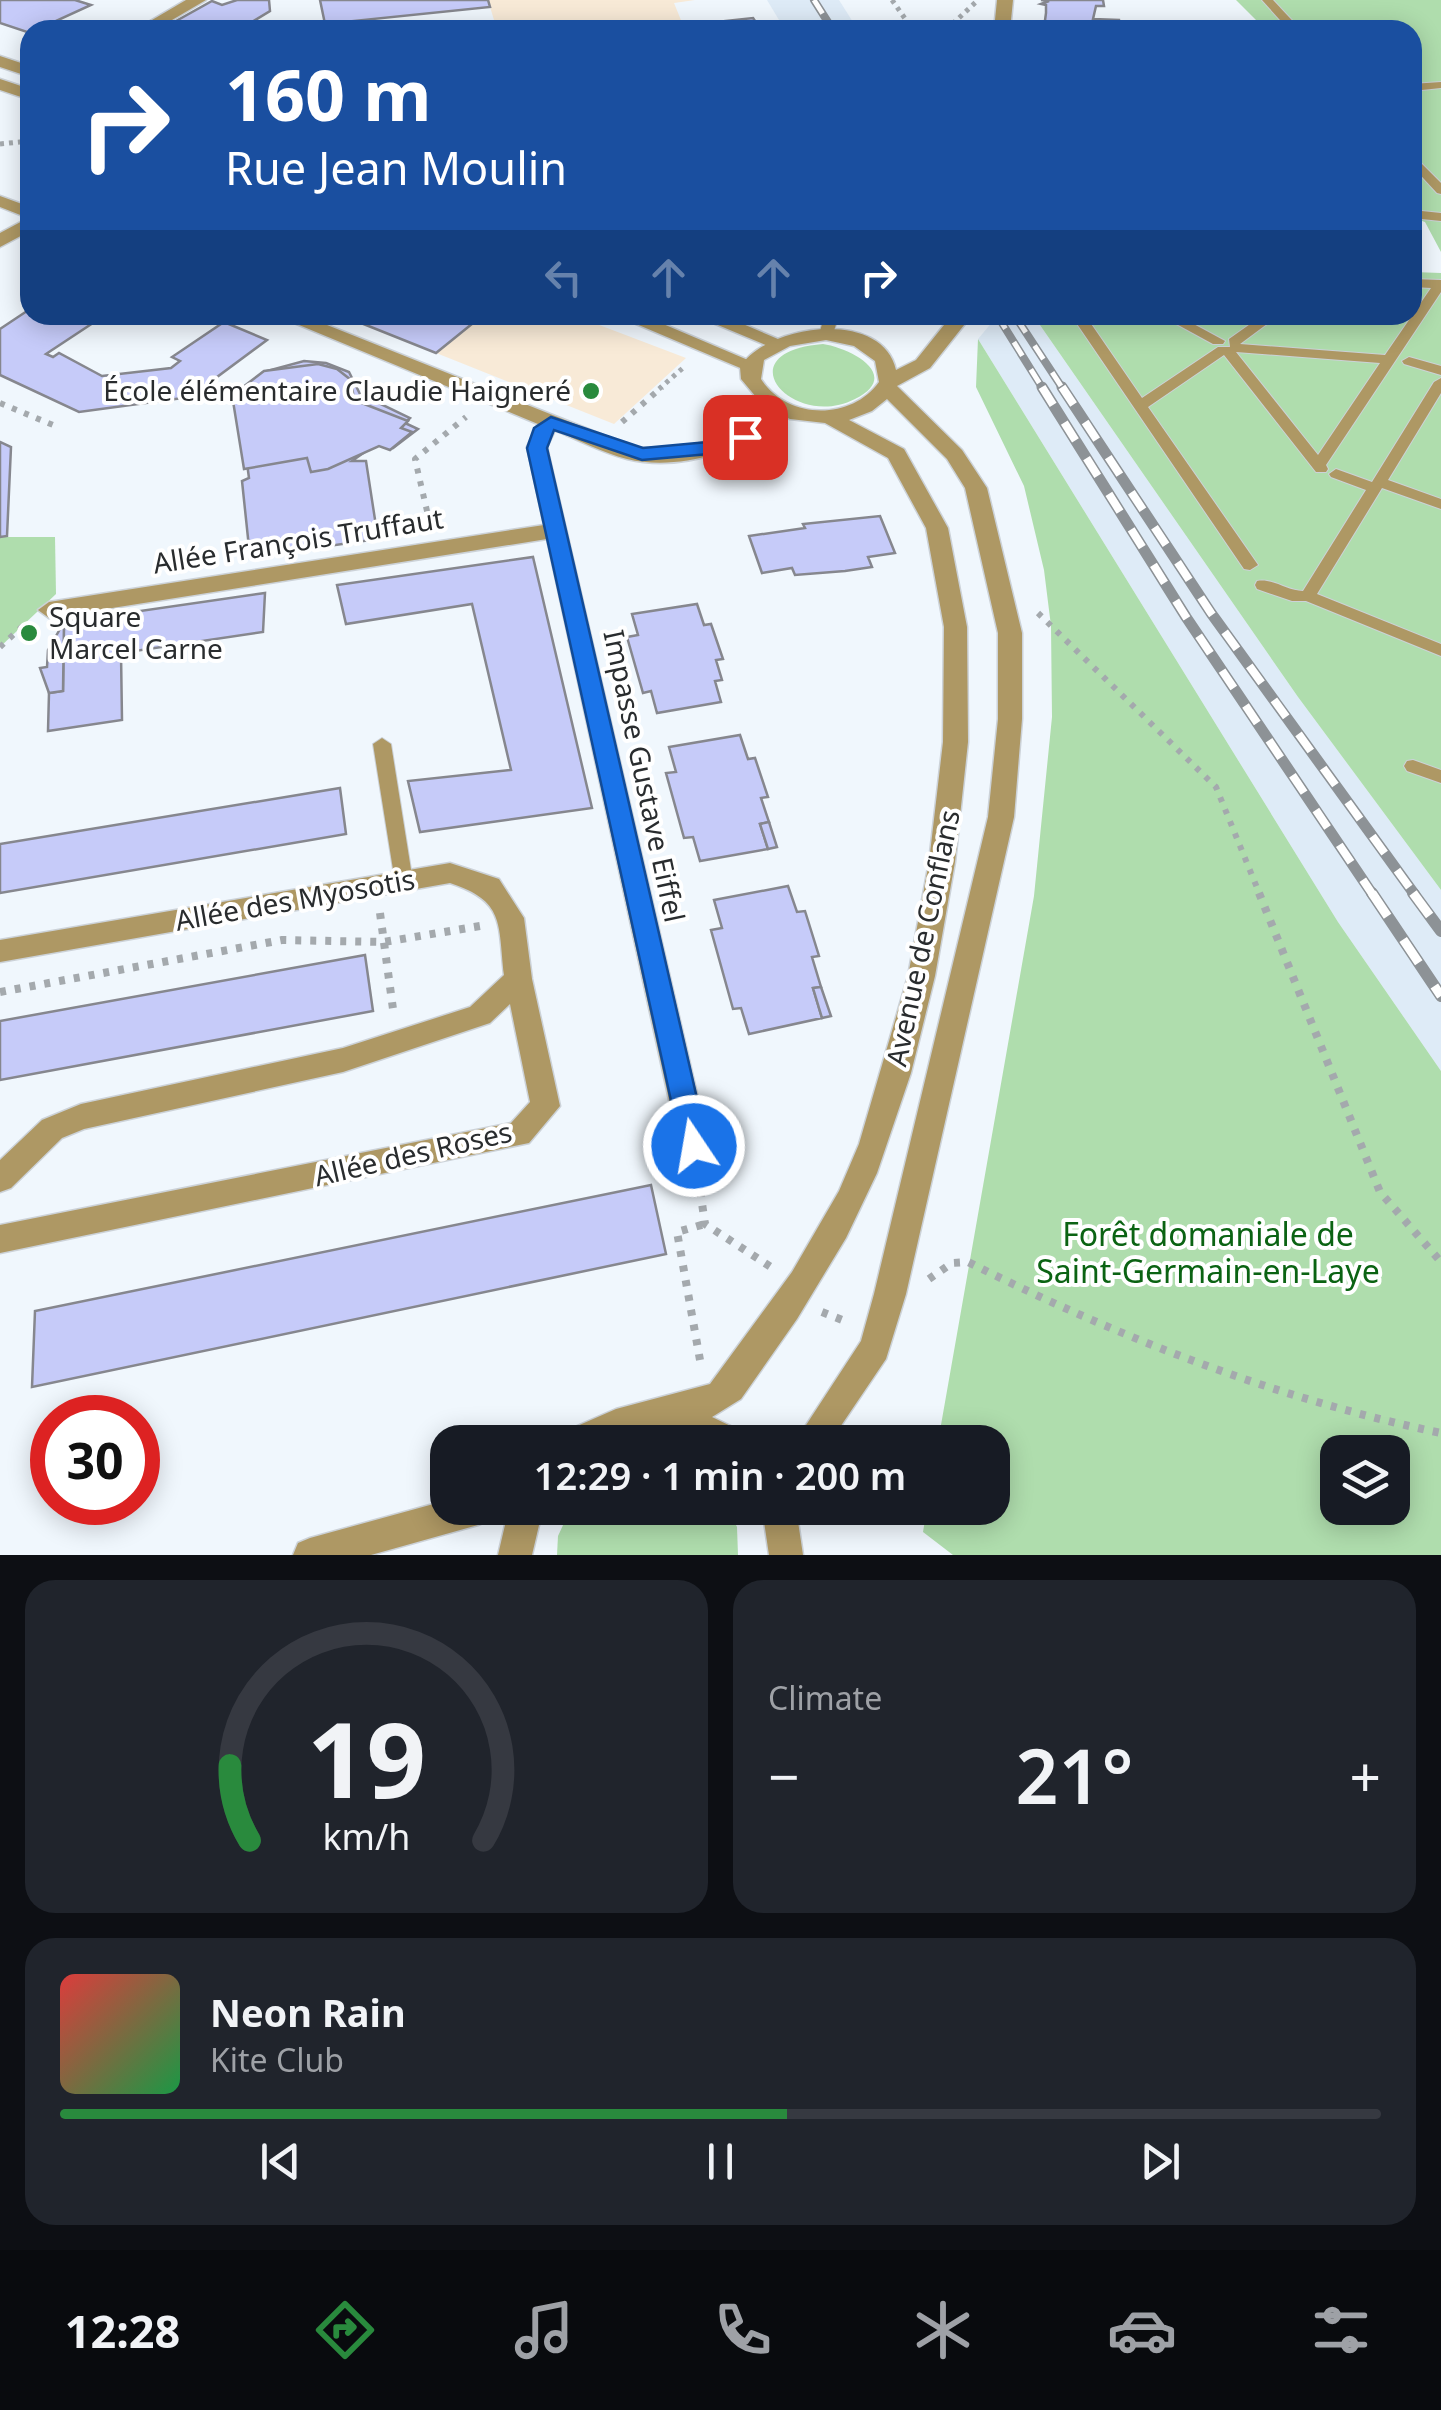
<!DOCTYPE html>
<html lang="en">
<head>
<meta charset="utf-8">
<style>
	:root { --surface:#171b24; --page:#20242c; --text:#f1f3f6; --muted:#9ea1a6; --line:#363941; --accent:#298a3d }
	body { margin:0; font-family:"Noto Sans",sans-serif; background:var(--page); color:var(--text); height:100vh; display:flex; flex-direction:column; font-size:38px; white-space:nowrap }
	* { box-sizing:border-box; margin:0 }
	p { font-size:32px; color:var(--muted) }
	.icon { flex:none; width:55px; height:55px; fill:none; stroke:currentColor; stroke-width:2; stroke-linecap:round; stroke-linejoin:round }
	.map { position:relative; height:1555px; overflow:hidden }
	.sheet { display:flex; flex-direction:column; gap:25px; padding:25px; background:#0d0f14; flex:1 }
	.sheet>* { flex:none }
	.banner { position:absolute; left:20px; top:20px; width:1402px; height:305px; border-radius:30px; box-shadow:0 5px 25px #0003; background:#1a4fa0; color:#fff; overflow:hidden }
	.tools { position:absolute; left:1320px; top:1435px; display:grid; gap:20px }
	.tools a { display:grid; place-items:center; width:90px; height:90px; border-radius:20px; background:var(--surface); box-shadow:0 5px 25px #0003; font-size:50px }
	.speed { position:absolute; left:30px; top:1395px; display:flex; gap:20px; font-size:50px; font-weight:700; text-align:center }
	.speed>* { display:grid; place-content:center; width:130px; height:130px; border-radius:50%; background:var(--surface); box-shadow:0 5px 25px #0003; line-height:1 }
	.speed .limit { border:15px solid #d22; background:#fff; color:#111 }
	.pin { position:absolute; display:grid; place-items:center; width:85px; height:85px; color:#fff; margin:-42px; border-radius:20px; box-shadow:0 5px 15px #0006 }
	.me { position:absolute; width:110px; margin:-55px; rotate:348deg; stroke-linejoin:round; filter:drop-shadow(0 0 8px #0008) }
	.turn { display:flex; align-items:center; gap:35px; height:210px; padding:0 40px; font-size:45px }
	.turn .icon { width:130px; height:130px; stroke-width:2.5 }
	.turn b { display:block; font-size:70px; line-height:85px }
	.lanes { display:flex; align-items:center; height:95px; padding:0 40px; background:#0003; justify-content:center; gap:50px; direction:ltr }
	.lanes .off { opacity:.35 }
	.big { font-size:75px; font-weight:600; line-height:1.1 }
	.sheet .tile { flex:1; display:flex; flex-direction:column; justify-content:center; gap:15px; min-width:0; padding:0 35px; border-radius:30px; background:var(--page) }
	.sheet .dial { align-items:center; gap:0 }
	.dial svg { height:260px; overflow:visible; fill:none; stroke:var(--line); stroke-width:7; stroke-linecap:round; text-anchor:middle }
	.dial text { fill:var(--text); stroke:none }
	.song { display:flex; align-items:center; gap:30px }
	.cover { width:120px; height:120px; border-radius:15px; background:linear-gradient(135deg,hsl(0 70% 55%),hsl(140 70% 35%)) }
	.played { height:10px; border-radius:5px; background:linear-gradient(90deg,var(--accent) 55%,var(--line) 55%) }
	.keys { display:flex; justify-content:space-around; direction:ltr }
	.heat { display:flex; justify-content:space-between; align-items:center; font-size:55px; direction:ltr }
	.sheet .tiles { flex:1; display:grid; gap:25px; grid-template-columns:1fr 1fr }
	.tile:last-child { grid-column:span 2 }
	.trip { position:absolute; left:430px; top:1425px; width:580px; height:100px; border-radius:30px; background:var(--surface); box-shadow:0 5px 25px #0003; font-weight:600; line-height:100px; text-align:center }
	.tabs { display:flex; height:160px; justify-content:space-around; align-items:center; background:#090b0e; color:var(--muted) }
	.tabs .icon { width:70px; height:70px }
	.tabs .current { color:var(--accent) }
	.tabs b { font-size:45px; color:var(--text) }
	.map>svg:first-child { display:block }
	.built { fill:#deebf7 }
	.education { fill:#f8ead7 }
	.green { fill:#afddad; fill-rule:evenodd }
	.building { fill:#c6cbf9; stroke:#86878e; stroke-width:2.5 }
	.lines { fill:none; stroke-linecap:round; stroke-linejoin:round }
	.service-casing { stroke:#ccd2d8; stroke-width:2 }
	.minor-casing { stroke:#ccd2d8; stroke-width:3 }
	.tertiary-casing { stroke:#ccd2d8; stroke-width:3 }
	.path-far2 { stroke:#a4a9ad; stroke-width:5; stroke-dasharray:4 5; stroke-linecap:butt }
	.path-far1 { stroke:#a4a9ad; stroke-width:6; stroke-dasharray:5 8; stroke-linecap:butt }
	.path { stroke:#a4a9ad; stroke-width:8; stroke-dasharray:6 9; stroke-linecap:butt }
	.service { fill:#ae9864; fill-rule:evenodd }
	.minor { fill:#ae9864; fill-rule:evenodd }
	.tertiary { fill:#ae9864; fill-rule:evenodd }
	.rail-far2-casing { stroke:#8d9296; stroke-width:8 }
	.rail-far1-casing { stroke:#8d9296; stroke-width:11 }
	.rail-casing { stroke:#8d9296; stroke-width:12 }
	.rail-far2 { stroke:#fff; stroke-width:5; stroke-dasharray:16; stroke-linecap:butt }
	.rail-far1 { stroke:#fff; stroke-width:8; stroke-dasharray:21; stroke-linecap:butt }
	.rail { stroke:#fff; stroke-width:9; stroke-dasharray:28; stroke-linecap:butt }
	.route { fill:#1a73e8; stroke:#114b97; stroke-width:2.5 }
	.poi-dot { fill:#298a3d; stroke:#fff; stroke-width:4 }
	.labels { text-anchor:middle; stroke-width:8; stroke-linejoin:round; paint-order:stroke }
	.poi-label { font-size:28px; fill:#292c2e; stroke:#fff; text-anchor:end }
	.street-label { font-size:28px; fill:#292c2e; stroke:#fff }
	.near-park-label { font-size:32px; fill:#0b6313; stroke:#fff }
</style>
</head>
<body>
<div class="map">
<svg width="1441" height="1555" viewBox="0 0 1441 1555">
	<rect width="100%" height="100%" fill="#f0f7fd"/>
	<!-- built -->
	<g class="built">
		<path d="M767 0H839L858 30H796L782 25Z"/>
		<path d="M998 315H1033L1298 697 1441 890V1071L1338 922 978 339Z"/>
	</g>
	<!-- education -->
	<g class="education">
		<path d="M488 0H695L674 3 685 30H497Z"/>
		<path d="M341 315H573L686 358 614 424Z"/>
	</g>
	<!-- green -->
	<g class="green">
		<path d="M1236 0H1441V252L1425 222 1413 218 1412 30H1202L1258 22Z"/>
		<path d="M1413 272 1441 273V890L1298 697 1033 315H1412Z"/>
		<path d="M978 339 1338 922 1441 1071V1555H953L923 1532 927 1508H992V1442H938L1034 896 1052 717 1051 626 1044 570 1024 486 976 387ZM1392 1452V1508H1338V1452Z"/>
		<path d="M823 344C850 348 903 375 855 399 793 431 723 352 823 344Z"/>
		<path d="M0 537H55L56 594 0 647Z"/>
		<path d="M571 1508H727L737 1527 738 1555H557L558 1536Z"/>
	</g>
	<!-- building -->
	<g class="building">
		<path d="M0 0H75L91 5 30 33 0 23Z"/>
		<path d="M237 0H269L270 11 247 25 239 22 232 30H160L212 1 222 5Z"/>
		<path d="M320 0H488L490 7 325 24Z"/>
		<path d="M1041 0H1103L1104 6H1096L1093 19 1119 20 1120 30H1039L1044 28 1046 13V5L1041 4 1049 1Z"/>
		<path d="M753 18 759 27 792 23 796 30H721L716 22Z"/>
		<path d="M30 309V315H105L46 354 53 357 59 353 102 376 171 368 180 361 172 357 224 322 267 340 190 397 79 412 0 375V329Z"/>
		<path d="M341 315H483L436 353Z"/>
		<path d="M304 361 326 363 349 372 360 394 410 418 405 423 418 429 393 448 379 442 352 461H366L378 539 250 557 242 481 249 478 238 397 263 372Z"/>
		<path d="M318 364 337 369 351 380 354 400 408 421 401 428 412 432 390 450 379 446 328 469 311 472 307 458 244 469 233 401 239 390 264 371Z"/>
		<path d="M0 442 11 447 7 536 0 537Z"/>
		<path d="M880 516 895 553 868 557 872 567 845 571 795 575 792 568 762 573 749 536 805 528 803 524Z"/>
		<path d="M533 557 592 808 420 832 408 781 511 770 472 604 346 624 337 585Z"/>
		<path d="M265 593 263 632 121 653 122 720 48 731 49 693 63 691 64 622Z"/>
		<path d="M697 604 704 625 711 624 723 659 716 660 722 680 715 681 721 702 657 713 651 691 643 693 627 637 638 635 632 614Z"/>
		<path d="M64 622 63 691 49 693 40 668 47 667 48 650Z"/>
		<path d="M740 735 748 759 755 758 768 797 761 798 769 822 760 824 768 849 700 861 693 837 684 838 666 773 676 772 669 747Z"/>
		<path d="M340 788 346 834 0 893V844Z"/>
		<path d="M769 822 777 847 768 849 760 824Z"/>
		<path d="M788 886 797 912 805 911 819 956 812 957 821 987 813 988 822 1018 749 1034 741 1008 733 1009 711 930 722 928 714 900Z"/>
		<path d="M365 955 373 1011 0 1080V1021Z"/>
		<path d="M821 987 831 1016 822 1018 813 988Z"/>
		<path d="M651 1185 666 1254 32 1387 35 1311Z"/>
	</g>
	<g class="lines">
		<defs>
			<g id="service">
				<path d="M1262 0H1273L1301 30H1289Z"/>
				<path d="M1441 82V88L1412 91V84Z"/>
				<path d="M1412 154 1441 183V194L1437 193 1412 166Z"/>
				<path d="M1412 210 1441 213V221L1412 218Z"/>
				<path d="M1412 279 1441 280V292L1326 465 1328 469 1326 472H1316L1224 355 1148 407 1258 565 1250 570 1244 569 1071 315H1085L1142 398 1218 347H1230L1229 339 1263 315H1279L1240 344 1385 355 1431 288 1412 287ZM1236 352 1380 363 1318 455Z"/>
				<path d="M825 315H839L833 334 826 338 819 334Z"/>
				<path d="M1160 315H1177L1225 341 1223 344H1213Z"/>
				<path d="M1409 357 1441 366V375L1404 364 1402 361Z"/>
				<path d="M1441 378V393L1388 480 1441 499V509L1382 488 1317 594 1441 644V656L1306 601H1292L1257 589 1255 585 1257 581C1273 578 1287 591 1303 591L1366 490 1331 477 1329 474 1336 469 1372 482 1434 382Z"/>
				<path d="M382 738 391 744 413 882 411 887H397L395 882 373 744Z"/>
				<path d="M1413 760 1441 770V783L1407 771 1404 766 1407 761Z"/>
			</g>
			<g id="minor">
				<path d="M186 0H206L155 30H135Z"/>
				<path d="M0 56 30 66V77L0 67Z"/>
				<path d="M0 79 30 89V100L0 90Z"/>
				<path d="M0 196 30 207V231L0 247V233L28 218 0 207Z"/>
				<path d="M275 315H302L633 447C672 450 706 447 740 426 753 418 764 405 779 401L789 407C754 450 681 472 627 459 603 453 578 440 555 430L547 447 709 1146 704 1155 694 1159 684 1155 679 1146 547 539 49 618 38 610 49 602 544 525 527 447 538 424Z"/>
				<path d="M615 315H642L762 366 759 370H745Z"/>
				<path d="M694 315H722L785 342 782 346H768Z"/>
				<path d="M450 863 499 879 524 918 532 979 560 1106 529 1143 0 1253V1225L511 1123 530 1102 510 1004 490 1023 343 1072 84 1129 62 1138 11 1188 0 1192V1160L42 1120 81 1104 343 1048 470 1007 504 975C498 923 505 901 450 883L0 962V940Z"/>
			</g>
			<g id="tertiary">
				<path d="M997 0H1013L1010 30H994Z"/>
				<path d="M952 315H972L930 368 897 386 962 450 987 488 1022 633V719L1014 817 906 1294 886 1359 830 1442H795L861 1341 874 1294 988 817 998 719V633L965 488 947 459 887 399 872 411 849 420 904 449 948 528 967 627 968 742 955 862 935 976 911 1073 877 1173 846 1238 797 1319 741 1399 712 1417 739 1430 743 1442H694L653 1436 612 1442H564L568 1430 616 1409 710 1384 792 1272 839 1191 859 1144 908 976 929 862 943 742 944 627 926 528 888 458 825 423 790 419 766 409 741 379 740 367C768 323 883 309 896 370L916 360ZM826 340 854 346 875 361 879 382C851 421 787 420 761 379L764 360 790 346Z"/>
				<path d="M448 1500V1508H495L490 1520 478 1525 371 1555H293L298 1543 310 1538Z"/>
				<path d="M509 1508H543L532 1555H498Z"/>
				<path d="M762 1508H796L803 1555H769Z"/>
			</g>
		</defs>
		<!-- service casing -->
		<use href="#service" class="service-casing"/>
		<!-- minor casing -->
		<use href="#minor" class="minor-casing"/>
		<!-- tertiary casing -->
		<use href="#tertiary" class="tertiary-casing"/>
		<!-- path-far2 -->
		<g class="path-far2">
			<path d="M892 0 913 30"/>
			<path d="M946 30 977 1"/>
			<path d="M0 144 30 141"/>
			<path d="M659 389 684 367"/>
		</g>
		<!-- path-far1 -->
		<g class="path-far1">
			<path d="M0 403 53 425"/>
			<path d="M622 422 662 387"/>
			<path d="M430 524 415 459 466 417"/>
			<path d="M1038 613 1216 787 1260 895"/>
			<path d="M0 647 26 623"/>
		</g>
		<!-- path -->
		<g class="path">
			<path d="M1259 893 1380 1192 1441 1262"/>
			<path d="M380 913 393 1009"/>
			<path d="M0 992 282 940 384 942 480 926"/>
			<path d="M698 1176 705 1224 771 1267"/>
			<path d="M929 1279 952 1263 968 1262C1120 1338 1274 1398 1441 1433"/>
			<path d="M822 1312 845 1321"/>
			<path d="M700 1360 677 1232 705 1224"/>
		</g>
		<!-- service -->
		<use href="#service" class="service"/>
		<!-- minor -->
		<use href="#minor" class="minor"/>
		<!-- tertiary -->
		<use href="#tertiary" class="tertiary"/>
		<defs>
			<g id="rail-far2">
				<path d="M814 0 833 30"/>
				<path d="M997 315 1043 389"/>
				<path d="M1017 319 1063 389"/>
			</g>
			<g id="rail-far1">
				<path d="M1042 387 1186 617 1373 895"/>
				<path d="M1062 387 1211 613 1415 895"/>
			</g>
			<g id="rail">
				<path d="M1372 893 1441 996"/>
				<path d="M1413 893 1441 931"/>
			</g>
		</defs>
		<!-- rail-far2 casing -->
		<use href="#rail-far2" class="rail-far2-casing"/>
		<!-- rail-far1 casing -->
		<use href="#rail-far1" class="rail-far1-casing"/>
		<!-- rail casing -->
		<use href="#rail" class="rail-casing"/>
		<!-- rail-far2 -->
		<use href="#rail-far2" class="rail-far2"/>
		<!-- rail-far1 -->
		<use href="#rail-far1" class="rail-far1"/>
		<!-- rail -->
		<use href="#rail" class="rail"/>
	</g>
	<!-- route -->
	<path class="route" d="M551 417 643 448 708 442 745 431 754 437 709 454 642 460 554 430 547 448 708 1146 704 1154H685L681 1146 527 448 534 428Z"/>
	<!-- markers -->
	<g class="poi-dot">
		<circle cx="591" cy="391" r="10"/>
		<circle cx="29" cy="633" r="10"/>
	</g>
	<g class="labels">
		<!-- poi labels -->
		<g class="poi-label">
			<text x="571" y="401">École élémentaire Claudie Haigneré</text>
			<text x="49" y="627" text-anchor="start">Square<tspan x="49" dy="32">Marcel Carne</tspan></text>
		</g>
		<!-- street labels -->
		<g class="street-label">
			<text transform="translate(298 541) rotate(-9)" y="10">Allée François Truffaut</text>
			<text transform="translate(644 776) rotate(78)" y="10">Impasse Gustave Eiffel</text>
			<text transform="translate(295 900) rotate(-10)" y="10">Allée des Myosotis</text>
			<text transform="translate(923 938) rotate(-78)" y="10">Avenue de Conflans</text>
			<text transform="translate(413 1154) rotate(-13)" y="10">Allée des Roses</text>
		</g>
		<!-- near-park labels -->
		<g class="near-park-label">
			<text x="1208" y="1246">Forêt domaniale de<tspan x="1208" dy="37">Saint-Germain-en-Laye</tspan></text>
		</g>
	</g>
</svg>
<div class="tools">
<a><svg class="icon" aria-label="layers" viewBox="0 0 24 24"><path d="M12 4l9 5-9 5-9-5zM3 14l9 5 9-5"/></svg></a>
</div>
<div class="speed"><div class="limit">30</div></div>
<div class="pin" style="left:745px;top:437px;background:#d93025"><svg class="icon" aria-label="arrive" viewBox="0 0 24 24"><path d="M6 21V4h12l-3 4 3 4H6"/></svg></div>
<svg class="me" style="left:694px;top:1146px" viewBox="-20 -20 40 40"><circle r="17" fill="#1a73e8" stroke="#fff" stroke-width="3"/><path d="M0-11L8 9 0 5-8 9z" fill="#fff"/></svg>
<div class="trip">12:29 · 1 min · 200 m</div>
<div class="banner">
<div class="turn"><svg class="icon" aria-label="right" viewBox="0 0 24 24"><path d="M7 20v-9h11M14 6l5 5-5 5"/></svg><div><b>160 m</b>Rue Jean Moulin</div></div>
<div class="lanes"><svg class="icon off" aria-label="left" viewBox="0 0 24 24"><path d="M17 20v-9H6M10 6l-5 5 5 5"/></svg><svg class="icon off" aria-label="ahead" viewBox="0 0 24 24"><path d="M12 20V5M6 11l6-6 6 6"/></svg><svg class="icon off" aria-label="ahead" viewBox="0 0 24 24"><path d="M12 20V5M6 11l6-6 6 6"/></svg><svg class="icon" aria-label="right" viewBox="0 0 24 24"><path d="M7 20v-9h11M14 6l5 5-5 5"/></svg></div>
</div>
</div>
<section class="sheet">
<div class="tiles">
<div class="tile dial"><svg viewBox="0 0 100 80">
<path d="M14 69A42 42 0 1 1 86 69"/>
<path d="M14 69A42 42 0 0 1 8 46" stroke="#298a3d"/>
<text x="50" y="56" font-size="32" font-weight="700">19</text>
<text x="50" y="72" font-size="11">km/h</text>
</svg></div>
<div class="tile"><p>Climate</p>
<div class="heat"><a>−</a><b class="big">21°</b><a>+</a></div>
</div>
<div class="tile">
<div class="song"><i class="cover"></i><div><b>Neon Rain</b><p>Kite Club</p></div></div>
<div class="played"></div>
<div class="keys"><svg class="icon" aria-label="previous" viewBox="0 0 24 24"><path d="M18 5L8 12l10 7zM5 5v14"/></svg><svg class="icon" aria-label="pause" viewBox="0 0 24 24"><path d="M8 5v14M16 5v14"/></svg><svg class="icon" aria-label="next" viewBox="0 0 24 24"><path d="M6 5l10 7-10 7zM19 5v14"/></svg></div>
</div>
</div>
</section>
<nav class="tabs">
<b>12:28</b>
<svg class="icon current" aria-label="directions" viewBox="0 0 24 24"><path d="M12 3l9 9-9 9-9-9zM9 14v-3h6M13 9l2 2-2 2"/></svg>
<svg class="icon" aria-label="music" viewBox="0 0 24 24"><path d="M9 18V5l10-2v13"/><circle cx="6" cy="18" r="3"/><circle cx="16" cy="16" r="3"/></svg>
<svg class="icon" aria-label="phone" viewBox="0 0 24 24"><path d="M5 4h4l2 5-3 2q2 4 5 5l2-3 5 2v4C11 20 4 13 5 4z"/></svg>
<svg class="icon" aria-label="climate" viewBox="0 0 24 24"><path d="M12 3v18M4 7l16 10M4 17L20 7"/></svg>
<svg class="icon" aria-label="car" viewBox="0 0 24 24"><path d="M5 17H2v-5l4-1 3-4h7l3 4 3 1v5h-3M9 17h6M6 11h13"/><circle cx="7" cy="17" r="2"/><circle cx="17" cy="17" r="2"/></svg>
<svg class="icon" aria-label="filters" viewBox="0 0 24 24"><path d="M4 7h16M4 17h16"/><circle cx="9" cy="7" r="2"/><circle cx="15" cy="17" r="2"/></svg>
</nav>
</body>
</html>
